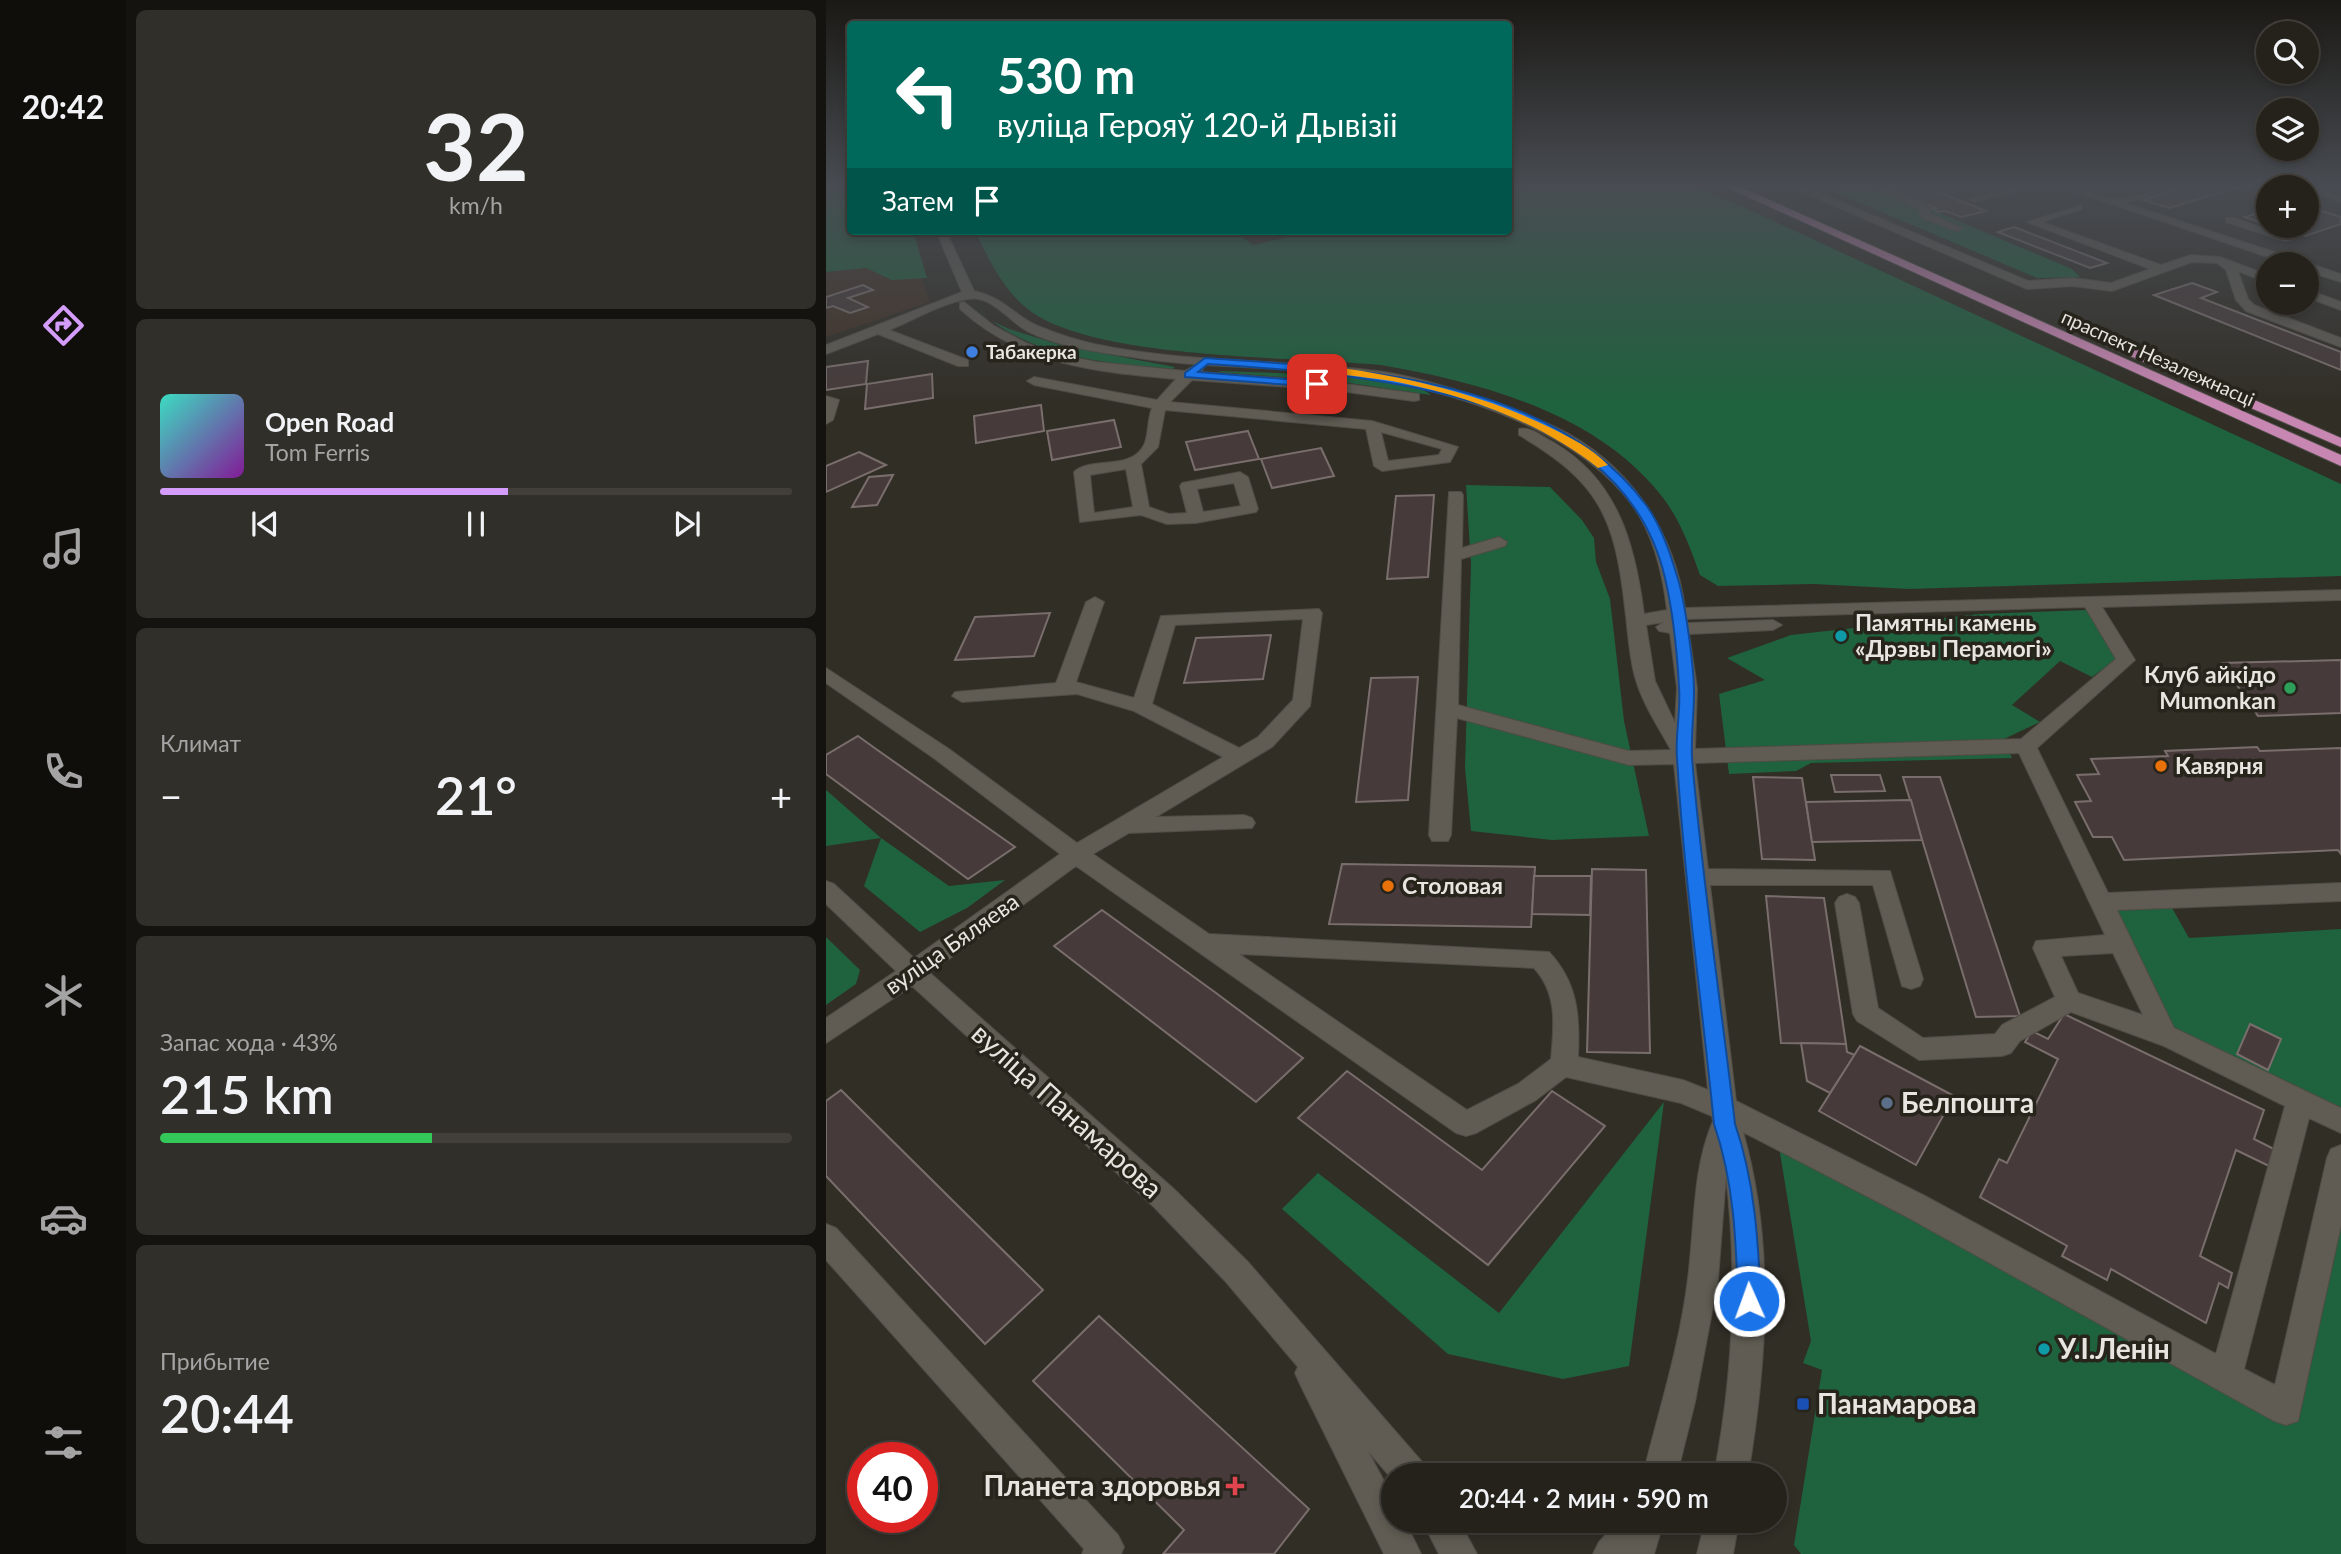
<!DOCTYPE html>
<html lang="ru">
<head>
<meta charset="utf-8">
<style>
	:root { --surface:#25221c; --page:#312f29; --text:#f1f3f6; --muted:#a3a4a3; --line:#423f3b; --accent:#d49cfb }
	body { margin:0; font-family:Lato,sans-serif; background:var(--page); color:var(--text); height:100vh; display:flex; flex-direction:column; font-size:26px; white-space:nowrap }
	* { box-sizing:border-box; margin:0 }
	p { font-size:23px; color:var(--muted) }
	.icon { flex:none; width:38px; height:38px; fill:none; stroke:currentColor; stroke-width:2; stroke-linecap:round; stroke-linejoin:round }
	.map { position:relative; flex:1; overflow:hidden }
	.panel { display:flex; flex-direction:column; gap:10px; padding:10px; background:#14130f; width:700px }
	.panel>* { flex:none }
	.hud { position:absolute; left:21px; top:21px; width:665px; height:214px; border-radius:7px; box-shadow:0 4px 10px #0003,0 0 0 2px var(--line); background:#00695c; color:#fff; overflow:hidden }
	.tools { position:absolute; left:1430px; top:21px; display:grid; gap:14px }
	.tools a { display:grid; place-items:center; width:63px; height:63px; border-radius:50%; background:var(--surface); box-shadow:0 4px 10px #0003,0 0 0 2px var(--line); font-size:35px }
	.speed { position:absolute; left:21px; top:1442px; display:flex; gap:14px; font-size:35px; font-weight:700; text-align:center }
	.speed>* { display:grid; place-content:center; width:91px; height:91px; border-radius:50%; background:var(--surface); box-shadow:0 4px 10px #0003,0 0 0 2px var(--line); line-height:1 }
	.speed .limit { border:10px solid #d22; background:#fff; color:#111 }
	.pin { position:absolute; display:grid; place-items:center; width:60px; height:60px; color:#fff; margin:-30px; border-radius:14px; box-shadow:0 4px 10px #0006 }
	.me { position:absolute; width:77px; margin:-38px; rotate:358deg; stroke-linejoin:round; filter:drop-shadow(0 0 5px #0008) }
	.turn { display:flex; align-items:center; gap:24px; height:147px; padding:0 35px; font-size:32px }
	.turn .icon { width:91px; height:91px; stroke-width:2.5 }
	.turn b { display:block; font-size:49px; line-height:60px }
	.then { display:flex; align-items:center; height:66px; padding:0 35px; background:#0003; gap:14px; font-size:26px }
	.big { font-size:52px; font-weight:600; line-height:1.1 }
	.panel .tile { flex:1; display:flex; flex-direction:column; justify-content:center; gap:10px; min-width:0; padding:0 24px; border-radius:10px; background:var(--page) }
	.panel .dial { align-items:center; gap:0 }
	.dial b { font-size:91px; line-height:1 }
	.song { display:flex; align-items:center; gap:21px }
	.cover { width:84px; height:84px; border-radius:10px; background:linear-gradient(135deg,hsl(170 70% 55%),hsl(290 70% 35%)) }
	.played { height:7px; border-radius:4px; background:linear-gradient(90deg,var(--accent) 55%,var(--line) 55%) }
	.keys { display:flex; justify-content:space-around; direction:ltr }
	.heat { display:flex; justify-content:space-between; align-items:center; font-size:38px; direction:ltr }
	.charge { height:10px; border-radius:5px; background:linear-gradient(90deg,#34c759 43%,var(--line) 0) }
	.trip { position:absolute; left:555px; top:1463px; width:406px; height:70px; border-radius:35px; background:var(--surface); box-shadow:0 4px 10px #0003,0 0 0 2px var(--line); font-weight:600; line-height:70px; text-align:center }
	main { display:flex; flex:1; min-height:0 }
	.dock { display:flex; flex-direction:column; width:126px; justify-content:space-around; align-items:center; background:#0f0e0b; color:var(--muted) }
	.dock .icon { width:49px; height:49px }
	.dock .current { color:var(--accent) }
	.dock b { font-size:32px; color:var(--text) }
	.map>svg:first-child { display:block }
	.education { fill:#423226 }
	.green { fill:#1f623e }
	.building { fill:#463b3a; stroke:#796e6c; stroke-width:2 }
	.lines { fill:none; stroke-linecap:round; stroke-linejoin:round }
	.minor-casing { stroke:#4f4c45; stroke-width:2 }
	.highway-casing { stroke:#4f4c45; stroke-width:2 }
	.minor { fill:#605c53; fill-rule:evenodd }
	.highway { fill:#c887b3; fill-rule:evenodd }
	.route { fill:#1a73e8; stroke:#114b97; stroke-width:2 }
	.slow { fill:#f59e0b }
	.shop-dot { fill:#3f7fe0; stroke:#27241c; stroke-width:2.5 }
	.culture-dot { fill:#0f9aa8; stroke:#27241c; stroke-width:2.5 }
	.leisure-dot { fill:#2e9e5b; stroke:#27241c; stroke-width:2.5 }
	.food-dot { fill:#e8710a; stroke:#27241c; stroke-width:2.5 }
	.service-dot { fill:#5c6f8a; stroke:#27241c; stroke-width:2.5 }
	.transit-dot { fill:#1a4fb4; stroke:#27241c; stroke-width:2.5 }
	.health-dot { fill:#e0444e; stroke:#27241c; stroke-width:2.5 }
	.labels { text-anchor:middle; stroke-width:7; stroke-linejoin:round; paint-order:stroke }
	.far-poi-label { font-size:19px; font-weight:bold; fill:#e8e5e0; stroke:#27241c; text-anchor:start }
	.far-street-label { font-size:19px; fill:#e8e5e0; stroke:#27241c }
	.poi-label { font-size:23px; font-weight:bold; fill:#e8e5e0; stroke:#27241c; text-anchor:start }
	.street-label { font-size:23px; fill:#e8e5e0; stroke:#27241c }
	.near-poi-label { font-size:28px; font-weight:bold; fill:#e8e5e0; stroke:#27241c; text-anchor:start }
	.near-street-label { font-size:28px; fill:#e8e5e0; stroke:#27241c }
</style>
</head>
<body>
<main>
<nav class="dock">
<b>20:42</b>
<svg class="icon current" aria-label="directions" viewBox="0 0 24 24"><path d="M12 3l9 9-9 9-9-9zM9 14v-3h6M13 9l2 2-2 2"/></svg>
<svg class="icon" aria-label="music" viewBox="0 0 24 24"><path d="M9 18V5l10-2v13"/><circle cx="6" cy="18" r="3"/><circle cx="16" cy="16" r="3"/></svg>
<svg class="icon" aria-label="phone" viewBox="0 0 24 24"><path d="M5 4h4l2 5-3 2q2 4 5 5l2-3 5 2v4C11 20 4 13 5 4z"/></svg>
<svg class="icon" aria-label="climate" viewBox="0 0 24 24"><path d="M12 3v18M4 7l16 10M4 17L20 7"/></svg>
<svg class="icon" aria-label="car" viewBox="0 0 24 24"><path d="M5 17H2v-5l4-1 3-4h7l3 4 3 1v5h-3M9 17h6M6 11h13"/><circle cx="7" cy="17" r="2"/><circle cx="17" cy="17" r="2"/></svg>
<svg class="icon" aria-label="filters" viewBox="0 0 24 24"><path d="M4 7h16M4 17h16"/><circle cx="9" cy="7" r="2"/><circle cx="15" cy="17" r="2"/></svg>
</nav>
<section class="panel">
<div class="tile dial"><b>32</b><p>km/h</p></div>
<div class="tile">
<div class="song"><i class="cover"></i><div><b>Open Road</b><p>Tom Ferris</p></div></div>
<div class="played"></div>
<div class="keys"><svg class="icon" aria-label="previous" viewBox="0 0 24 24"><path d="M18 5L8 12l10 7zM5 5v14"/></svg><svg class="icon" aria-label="pause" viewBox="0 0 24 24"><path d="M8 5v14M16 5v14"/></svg><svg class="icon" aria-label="next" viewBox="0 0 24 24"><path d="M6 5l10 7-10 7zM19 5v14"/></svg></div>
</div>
<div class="tile"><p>Климат</p>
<div class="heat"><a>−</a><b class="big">21°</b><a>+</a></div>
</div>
<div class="tile"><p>Запас хода · 43%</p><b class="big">215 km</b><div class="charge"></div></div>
<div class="tile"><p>Прибытие</p><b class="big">20:44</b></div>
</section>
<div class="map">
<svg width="1515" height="1554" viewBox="0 0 1515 1554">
	<rect width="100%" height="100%" fill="#312e26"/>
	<!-- education -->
	<path class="education" d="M89 259 104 302 0 337V272Z"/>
	<!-- green -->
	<g class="green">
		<path d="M0 186H24V231H87L101 278 66 280 40 268 0 272Z"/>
		<path d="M683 186H872L1515 484V576L1083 589 988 584 892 586 874 575C864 547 853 517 834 494 769 412 653 382 555 365 466 356 278 360 207 313 179 294 163 260 149 231H408L427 245 489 231H682Z"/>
		<path d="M995 186H1049L1246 269 1254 277 1211 278Z"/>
		<path d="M150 306 166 321 183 329 238 346 349 367 347 369C281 363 198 358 150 306Z"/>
		<path d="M396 371C432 373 584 374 605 395L510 381 391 372Z"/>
		<path d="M640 485 724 487 756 520 768 538 770 562 784 599 798 721 823 836 726 840 645 831 639 768 645 565Z"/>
		<path d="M1260 610 1292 658 1266 677 1234 661 1186 705 1214 722 1178 739 1186 758 985 763 970 771 903 774 893 694 939 680 901 658 965 635 1154 614Z"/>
		<path d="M0 790 55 838 123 886 179 880 141 908 94 932 38 886 55 838 0 846Z"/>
		<path d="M1341 899 1363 938 1515 929V1121L1339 1035 1276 902Z"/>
		<path d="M0 937 34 970 30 984 0 1005Z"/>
		<path d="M838 1102 803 1366 737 1379 622 1354 456 1209 492 1173 673 1313Z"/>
		<path d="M951 1135 1460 1409 1515 1158V1554H975L968 1545 996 1370 977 1363 985 1341Z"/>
	</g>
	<!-- building -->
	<g class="building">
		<path d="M1056 186H1097L1160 211 1135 217 1119 211 1113 212 1106 209 1110 208Z"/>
		<path d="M1363 186H1405L1411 188 1343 208 1317 200Z"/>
		<path d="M1480 206 1515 217V224L1479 236 1446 226H1480Z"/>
		<path d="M1442 210V225L1419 217Z"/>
		<path d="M1188 227 1281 263 1264 268 1172 232Z"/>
		<path d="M1366 283 1391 292 1375 298 1515 352V370L1328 295Z"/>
		<path d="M37 285 47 290 22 298 42 307 24 313 7 306 0 308V297Z"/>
		<path d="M42 361 40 384 0 390V367Z"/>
		<path d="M106 374 107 398 39 409 41 384Z"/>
		<path d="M215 405 218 431 150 443 148 416Z"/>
		<path d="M288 420 295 447 226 460 221 431Z"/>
		<path d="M422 431 433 459 369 470 360 442Z"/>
		<path d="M495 448 508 476 446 488 435 459Z"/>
		<path d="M33 452 60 465 0 492V466Z"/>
		<path d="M67 475 51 505 26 507 43 477Z"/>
		<path d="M608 495 602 577 561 579 570 496Z"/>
		<path d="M224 613 208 656 129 660 149 617Z"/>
		<path d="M445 635 437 679 358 683 370 638Z"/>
		<path d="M1515 660V713L1432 716 1396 663Z"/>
		<path d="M592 677 582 800 530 802 545 678Z"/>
		<path d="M32 736 50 749 189 847 142 879 0 774V755Z"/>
		<path d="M1431 747 1434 751 1515 748V854L1512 850 1298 860 1286 837H1267L1249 802 1265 801 1251 775 1273 774 1265 759 1342 756 1339 751Z"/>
		<path d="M1005 775H1054L1059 791 1009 792Z"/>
		<path d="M927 777 976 778 989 860 936 859Z"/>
		<path d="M1077 777H1114L1194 1016 1150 1017Z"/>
		<path d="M1085 800 1096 840 986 842 980 802Z"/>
		<path d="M516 864 709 867 705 927 503 924Z"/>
		<path d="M766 869 820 870 824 1053 761 1052Z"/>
		<path d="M708 876H765L764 915 706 914Z"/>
		<path d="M940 896 998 898 1020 1044 955 1043Z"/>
		<path d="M276 910 390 993 477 1058 430 1102 228 946Z"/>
		<path d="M1238 1014 1438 1110 1428 1139 1448 1149 1443 1166 1410 1150 1374 1256 1406 1273 1402 1288 1393 1283 1380 1323 1285 1269 1281 1280 1236 1256 1241 1246 1154 1197 1173 1159 1181 1163 1232 1059 1199 1042 1206 1031 1222 1039Z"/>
		<path d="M1424 1024 1455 1039 1442 1070 1411 1054Z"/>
		<path d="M975 1043 1020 1044 1021 1052 1029 1055 1004 1093 981 1081Z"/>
		<path d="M1034 1046 1128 1096 1090 1165 993 1111Z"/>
		<path d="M521 1071 656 1170 726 1091 779 1126 662 1265 472 1118Z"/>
		<path d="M15 1090 217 1290 159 1344 0 1176V1101Z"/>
		<path d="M273 1316 483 1509 448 1554H337L358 1530 207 1381Z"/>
	</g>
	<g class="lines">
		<defs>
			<g id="minor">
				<path d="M962 186H977L1202 281 1247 278 1285 283 1324 269 1201 222 1256 205V209L1216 222 1335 265 1365 255 1394 257 1442 275V283L1412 271 1422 299 1428 305 1515 338V347L1420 311 1410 300 1400 270 1391 263 1366 262 1286 291 1247 286 1201 289Z"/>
				<path d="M1045 186H1060L1101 205 1105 214 1136 228 1131 231 1096 218 1092 209Z"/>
				<path d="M1191 186H1212L1148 202 1143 199Z"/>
				<path d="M1233 186C1253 186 1268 197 1287 199 1302 201 1331 186 1352 186L1299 203 1515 274V282L1480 271V264H1462Z"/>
				<path d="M1486 186 1515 196V202L1475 187Z"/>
				<path d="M1400 218H1408L1469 239 1459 241 1400 222Z"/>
				<path d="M110 231H120L148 291C179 298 187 315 212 326 229 333 250 340 268 344 357 363 451 359 542 370 584 374 630 389 670 404 689 412 710 418 729 427 802 462 848 530 859 608L1515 590V600L1276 607 1309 660 1211 748 1282 893 1515 883V901L1291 910 1348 1028 1515 1108V1133L1483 1118 1418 1369 1449 1385 1501 1158 1505 1149 1515 1145V1225L1472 1421 1460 1425 1448 1421 1079 1216 917 1132C949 1242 941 1363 922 1475H888C907 1376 912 1277 900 1176L892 1280 869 1402 851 1475H817C833 1410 854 1345 862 1278 869 1225 866 1170 887 1121L886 1116 855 1103 740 1077 710 1100 650 1133 640 1136 630 1133 250 866 104 973 348 1189 422 1262 597 1463 602 1475H567V1480L542 1451 567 1498V1521H579L595 1554H558L474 1384 469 1373 472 1367 400 1282 328 1207 86 986 0 1043V1018L70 971 0 904V881L8 884 88 958 234 854 109 759 0 683V668L123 749 251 843 397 757 308 711 251 694 136 702 126 696 129 692 230 683 260 602 269 597 278 602 250 682 308 698 335 616 493 609 496 613 484 706 446 747 330 817 418 815 426 818 429 823 426 828 303 833 267 854 383 934 723 952C752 983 754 1016 752 1057L857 1080 882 1090 848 764 803 765 631 718 625 835 622 841H606L603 835 623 492H635L637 495 636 548 673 537 681 542 679 546 635 559 632 705 803 751 845 750C832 726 816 703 809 677 803 655 802 631 799 608 789 517 773 482 693 435V429C705 426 716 437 727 442 792 480 809 544 818 614L841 610C837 575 828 536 807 506 752 430 634 394 546 378 472 365 394 370 319 359 281 353 237 349 201 331 183 321 164 294 142 299 116 303 88 320 63 330L142 360V366H132L52 334 0 354V345L136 292ZM1259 607 1290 659 1195 739 869 749 871 688 863 634 947 630 956 625 947 620 861 623V619ZM477 619 467 700 432 737 413 748 326 704 349 625ZM838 622 830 627 833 631 844 633 851 688 849 723 829 681 820 625ZM1193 753 1279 935 1210 941 1207 948 1229 997 1176 1025 1169 1034 1097 1038 1052 1008 1033 903 1029 897 1021 894 1013 897 1009 903 1027 1014 1031 1021 1093 1060 1176 1056 1185 1053 1194 1041 1245 1012 1338 1046 1459 1106 1390 1354 1099 1196 910 1101 884 885H1047L1076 986 1085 989 1094 986 1097 979 1064 871 882 869 869 763ZM1287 953 1317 1015 1252 993 1235 956ZM413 954 708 968C732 994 728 1026 725 1059L692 1084 641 1110Z"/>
				<path d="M1480 289 1515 302V310L1480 297Z"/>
				<path d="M138 302 168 326 200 343 235 355 271 362 359 371 370 365 377 369 375 372 506 382 593 394V400L588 401 506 390 366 380 344 402 546 421 632 447 624 462 556 471 548 466 540 429 339 410 332 447 315 464 323 507 343 514 361 513 354 486 356 483 414 472 422 477 432 509 430 512 370 523 341 524 315 515 254 522 248 472C265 456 305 471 318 445 323 435 321 420 326 408L208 385 201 381 208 377 331 400 350 379C270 372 195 365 134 309V303ZM555 432 616 449 613 455 562 461ZM300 469 307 507 268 513 264 475ZM408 483 415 506 377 512 371 489Z"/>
				<path d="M0 396 13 400 7 420 0 424Z"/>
				<path d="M0 1224 10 1228 292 1535 298 1547 295 1554H256L258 1549 0 1260Z"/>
				<path d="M596 1521H633L651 1554H613Z"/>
				<path d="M792 1521H838L828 1554H767L773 1542Z"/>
				<path d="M879 1521H913L907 1554H871Z"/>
			</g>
			<g id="highway">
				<path d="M898 186H912L1515 455V466Z"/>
				<path d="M1281 340H1291L1515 438V447L1281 346Z"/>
			</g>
		</defs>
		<!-- minor casing -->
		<use href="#minor" class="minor-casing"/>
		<!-- highway casing -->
		<use href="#highway" class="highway-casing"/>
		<!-- minor -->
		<use href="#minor" class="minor"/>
		<!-- highway -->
		<use href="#highway" class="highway"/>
	</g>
	<!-- sky -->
	<linearGradient id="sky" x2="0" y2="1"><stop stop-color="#1b1915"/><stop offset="0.46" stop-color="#484c52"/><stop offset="1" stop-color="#484c52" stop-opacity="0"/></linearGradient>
	<rect width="1515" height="404" fill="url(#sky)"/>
	<!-- route -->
	<path class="route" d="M379 358C524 368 725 376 820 505 835 525 844 552 851 576 859 600 868 666 868 692 868 714 865 736 866 758 876 880 895 1002 909 1124 929 1182 932 1240 935 1301L932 1309 923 1313 915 1309 912 1301C910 1240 908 1182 888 1124 876 1002 858 880 851 758 849 735 855 711 853 687 851 652 847 612 839 578 795 388 538 375 382 364L372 372 495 382 497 384 491 387 359 377V373Z"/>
	<!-- slow -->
	<path class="slow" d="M510 367C585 378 655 394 723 427 745 438 766 448 782 465L772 468C717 424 645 397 576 383 553 378 529 377 507 373V368Z"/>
	<!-- markers -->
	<circle class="shop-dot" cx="146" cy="352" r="7"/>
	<g class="culture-dot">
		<circle cx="1015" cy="636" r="7"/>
		<circle cx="1218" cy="1349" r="7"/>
	</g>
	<circle class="leisure-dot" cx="1464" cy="688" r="7"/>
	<g class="food-dot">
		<circle cx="1335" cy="766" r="7"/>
		<circle cx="562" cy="886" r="7"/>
	</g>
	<circle class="service-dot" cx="1061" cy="1103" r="7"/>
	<rect class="transit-dot" x="970" y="1397" width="14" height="14" rx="3.5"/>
	<path class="health-dot" d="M405.5 1475.5h7v7h7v7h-7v7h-7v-7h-7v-7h7z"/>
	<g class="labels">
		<!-- far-poi labels -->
		<g class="far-poi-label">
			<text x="160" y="359">Табакерка</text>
		</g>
		<!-- far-street labels -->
		<g class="far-street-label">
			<text transform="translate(1332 358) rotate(24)" y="7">праспект Незалежнасці</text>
		</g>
		<!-- poi labels -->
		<g class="poi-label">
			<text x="1029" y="631">Памятны камень<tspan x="1029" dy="26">«Дрэвы Перамогі»</tspan></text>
			<text x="1450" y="683" text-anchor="end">Клуб айкідо<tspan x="1450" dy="26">Mumonkan</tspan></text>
			<text x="1349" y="774">Кавярня</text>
			<text x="576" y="894">Столовая</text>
		</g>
		<!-- street labels -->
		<g class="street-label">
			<text transform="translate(126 944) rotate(-35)" y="8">вуліца Бяляева</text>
		</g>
		<!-- near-poi labels -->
		<g class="near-poi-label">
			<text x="1075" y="1113">Белпошта</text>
			<text x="1232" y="1359">У.І.Ленін</text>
			<text x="991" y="1414">Панамарова</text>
			<text x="395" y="1496" text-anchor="end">Планета здоровья</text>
		</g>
		<!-- near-street labels -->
		<g class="near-street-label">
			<text transform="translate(241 1111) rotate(42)" y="10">вуліца Панамарова</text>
		</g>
	</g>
</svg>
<div class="tools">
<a><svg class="icon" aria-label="search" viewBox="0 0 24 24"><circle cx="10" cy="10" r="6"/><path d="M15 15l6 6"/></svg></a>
<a><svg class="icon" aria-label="layers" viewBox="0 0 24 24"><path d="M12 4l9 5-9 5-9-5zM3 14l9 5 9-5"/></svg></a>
<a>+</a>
<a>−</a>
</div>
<div class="speed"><div class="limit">40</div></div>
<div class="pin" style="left:491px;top:384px;background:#d93025"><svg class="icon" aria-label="arrive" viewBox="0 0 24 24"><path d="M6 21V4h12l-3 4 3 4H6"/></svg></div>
<svg class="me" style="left:923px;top:1301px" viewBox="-20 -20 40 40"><circle r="17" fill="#1a73e8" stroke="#fff" stroke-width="3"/><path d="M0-11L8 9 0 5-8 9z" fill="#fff"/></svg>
<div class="trip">20:44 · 2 мин · 590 m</div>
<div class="hud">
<div class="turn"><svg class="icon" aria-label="left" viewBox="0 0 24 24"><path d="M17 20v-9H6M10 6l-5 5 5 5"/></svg><div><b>530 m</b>вуліца Герояў 120-й Дывізіі</div></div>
<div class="then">Затем<svg class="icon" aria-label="arrive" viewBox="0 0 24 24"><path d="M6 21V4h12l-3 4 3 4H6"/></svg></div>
</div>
</div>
</main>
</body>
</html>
